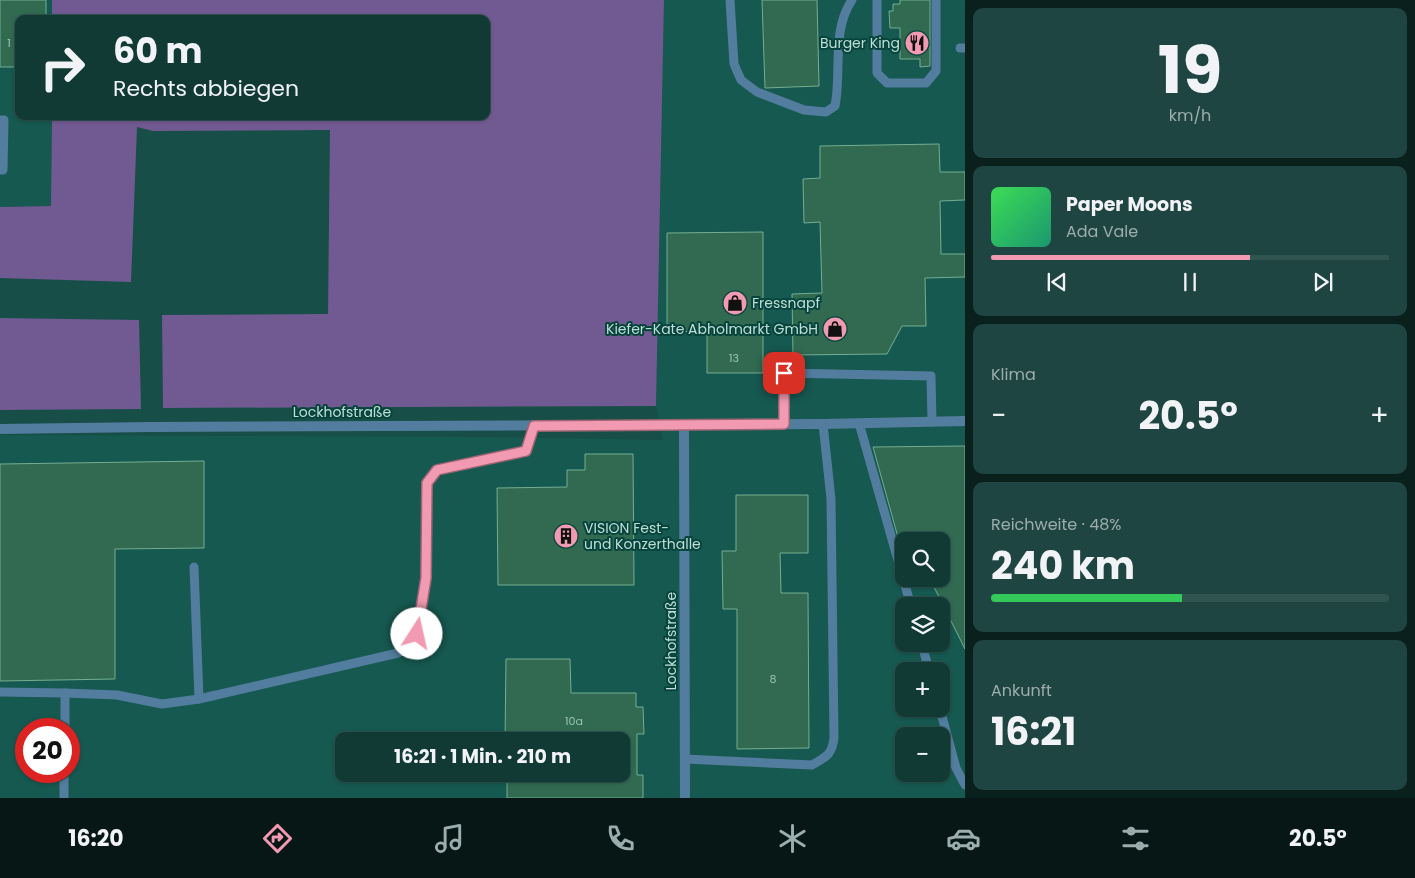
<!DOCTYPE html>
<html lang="de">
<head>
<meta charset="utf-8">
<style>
	:root { --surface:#113a35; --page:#1e4541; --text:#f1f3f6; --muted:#9cadad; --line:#305450; --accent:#f19ab1 }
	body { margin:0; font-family:Poppins,sans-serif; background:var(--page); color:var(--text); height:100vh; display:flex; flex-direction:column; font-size:19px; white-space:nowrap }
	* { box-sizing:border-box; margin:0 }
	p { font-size:16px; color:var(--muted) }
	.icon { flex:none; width:28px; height:28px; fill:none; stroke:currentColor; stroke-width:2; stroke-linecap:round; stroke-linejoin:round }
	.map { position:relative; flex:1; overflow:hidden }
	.sheet { display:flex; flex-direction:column; gap:8px; padding:8px; background:#09201d; width:450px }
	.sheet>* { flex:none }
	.top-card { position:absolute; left:15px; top:15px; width:475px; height:105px; border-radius:10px; box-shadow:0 1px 4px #0004,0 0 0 1px var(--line); background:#113a35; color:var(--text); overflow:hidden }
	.fabs { position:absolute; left:895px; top:532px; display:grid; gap:10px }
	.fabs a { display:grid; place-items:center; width:55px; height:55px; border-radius:10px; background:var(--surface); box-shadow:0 1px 4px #0004,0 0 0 1px var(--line); font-size:25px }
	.speed { position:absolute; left:15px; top:718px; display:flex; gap:10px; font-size:25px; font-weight:700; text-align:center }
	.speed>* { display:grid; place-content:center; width:65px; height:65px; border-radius:50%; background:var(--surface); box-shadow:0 1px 4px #0004,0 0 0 1px var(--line); line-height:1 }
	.speed .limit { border:8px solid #d22; background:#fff; color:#111 }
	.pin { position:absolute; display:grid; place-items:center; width:42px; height:42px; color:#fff; margin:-21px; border-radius:10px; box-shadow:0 2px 8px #0006 }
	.me { position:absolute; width:55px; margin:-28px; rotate:10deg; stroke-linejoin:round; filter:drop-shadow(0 0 4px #0008) }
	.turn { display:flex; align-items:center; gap:18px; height:105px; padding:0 15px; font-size:22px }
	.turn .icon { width:65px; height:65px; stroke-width:2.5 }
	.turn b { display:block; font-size:35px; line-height:42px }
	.big { font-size:38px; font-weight:700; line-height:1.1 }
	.sheet .card { flex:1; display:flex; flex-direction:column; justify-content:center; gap:8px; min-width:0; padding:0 18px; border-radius:10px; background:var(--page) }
	.sheet .dial { align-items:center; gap:0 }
	.dial b { font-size:65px; line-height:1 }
	.song { display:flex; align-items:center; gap:15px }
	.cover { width:60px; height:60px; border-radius:8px; background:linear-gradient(135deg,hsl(130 70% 55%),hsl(160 70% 35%)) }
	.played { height:5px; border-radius:2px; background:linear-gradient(90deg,var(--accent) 65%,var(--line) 65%) }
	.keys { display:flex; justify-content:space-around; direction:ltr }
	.heat { display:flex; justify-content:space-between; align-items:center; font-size:28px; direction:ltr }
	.charge { height:8px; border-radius:4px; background:linear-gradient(90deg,#34c759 48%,var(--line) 0) }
	.trip { position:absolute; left:335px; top:732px; width:295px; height:50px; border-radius:10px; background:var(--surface); box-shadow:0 1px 4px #0004,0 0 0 1px var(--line); font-weight:700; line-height:50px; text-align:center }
	.tab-bar { display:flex; height:80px; justify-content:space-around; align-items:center; background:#071715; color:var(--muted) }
	.tab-bar .icon { width:35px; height:35px }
	.tab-bar .current { color:var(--accent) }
	.tab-bar b { font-size:22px; color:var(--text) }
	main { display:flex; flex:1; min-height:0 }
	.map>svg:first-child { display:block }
	.built { fill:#165950; fill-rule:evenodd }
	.green { fill:#715a91 }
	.building { fill:#316a51; stroke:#74ae92 }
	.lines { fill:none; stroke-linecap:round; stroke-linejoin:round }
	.lane { stroke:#537d9e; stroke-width:9 }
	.street { stroke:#537d9e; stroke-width:10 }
	.route-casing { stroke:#9d6473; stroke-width:12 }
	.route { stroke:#f19ab1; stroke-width:9 }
	.labels { text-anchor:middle; stroke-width:4; stroke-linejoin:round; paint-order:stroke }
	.number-label { font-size:11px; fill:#9bc2b7 }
	.poi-label { font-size:14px; fill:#bedfd9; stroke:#07443c; text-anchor:end }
	.street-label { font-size:14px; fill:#bedfd9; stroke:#07443c }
</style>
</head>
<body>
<main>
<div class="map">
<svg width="965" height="798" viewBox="0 0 965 798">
	<rect width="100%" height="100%" fill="#174e47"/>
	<!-- built -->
	<g class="built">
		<path d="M0 0H52V19H19V116H52L51 206 0 207Z"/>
		<path d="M664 0H965V798H0V435L491 437 663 440 656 406ZM904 541H941V579H904ZM904 606H941V644H904ZM904 671H941V709H904ZM26 729H69V771H26ZM904 736H941V774H904ZM344 741H621V774H344Z"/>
	</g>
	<!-- green -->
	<g class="green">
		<path d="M52 0H664L656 406 163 408 162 315 328 314 330 130 153 131 137 127 131 282 0 278V207L51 206 52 116H486V19H52Z"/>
		<path d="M0 318 139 320 141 409 0 410Z"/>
	</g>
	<!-- building -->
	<g class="building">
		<path d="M0 0H46V19H19V67H0Z"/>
		<path d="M762 0H817L819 86 765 88Z"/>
		<path d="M900 0H930V66L920 67V59H900V28H890L889 11H893V4H900Z"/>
		<path d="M939 144 940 172H965V200L940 201 941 254H965V277L925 278 926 326H902L887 354 793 355 792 294 822 293 820 222 804 223 803 179 820 178V146Z"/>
		<path d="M763 232V373H707V331L667 332V233Z"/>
		<path d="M965 446V649L930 579H941V541H899L873 447Z"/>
		<path d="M585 454H633L634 585H498L497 488 567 487V470H585Z"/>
		<path d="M204 461V548L115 549V679L0 681V464Z"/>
		<path d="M736 495H808V553H780L781 593H808L809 748 737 749V609H723L722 551H736Z"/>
		<path d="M506 659H570L571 693H636V707H643L644 734H637V775H643V798H507V776L621 775V741H505Z"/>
	</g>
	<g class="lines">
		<!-- lane -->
		<g class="lane">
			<path d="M730 0 734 64 741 80 757 92 804 110 826 112 835 106C842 72 831 31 852 0"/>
			<path d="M877 0V73L887 83H926L936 71V0"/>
			<path d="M960 48H965"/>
			<path d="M0 120H4L3 170H0"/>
			<path d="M859 423 911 606"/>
			<path d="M784 424V373L931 376 932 422"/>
			<path d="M194 567 199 699"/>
			<path d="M922 644 929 671"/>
			<path d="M0 692 65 693"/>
			<path d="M940 709 956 768 965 785"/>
			<path d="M65 729V693L117 695 162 704 199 699 398 653 410 645 417 634 427 578V483L437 470 527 451 534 426"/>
			<path d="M685 759 812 765C826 757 832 755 834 738L831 499 823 424"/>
			<path d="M64 798V771"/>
		</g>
		<!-- street -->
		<g class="street">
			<path d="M684 425 685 798"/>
			<path d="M0 429 151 427 823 424 965 421"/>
		</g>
	</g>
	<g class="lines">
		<defs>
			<path id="route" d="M417 634 426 578 427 483 437 470 526 451 534 426 784 424V373"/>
		</defs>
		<!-- route casing -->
		<use href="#route" class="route-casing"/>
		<!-- route -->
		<use href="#route" class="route"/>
	</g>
	<!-- icons -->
	<defs>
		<symbol id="restaurant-disc" viewBox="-11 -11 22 22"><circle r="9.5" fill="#f19ab1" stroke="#07443c"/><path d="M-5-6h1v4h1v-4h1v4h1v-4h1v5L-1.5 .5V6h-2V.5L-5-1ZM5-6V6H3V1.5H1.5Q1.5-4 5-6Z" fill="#111"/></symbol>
		<symbol id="shop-disc" viewBox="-11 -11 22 22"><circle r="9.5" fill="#f19ab1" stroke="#07443c"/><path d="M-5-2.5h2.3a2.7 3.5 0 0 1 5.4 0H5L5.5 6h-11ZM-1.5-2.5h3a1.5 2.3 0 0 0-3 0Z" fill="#111"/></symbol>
		<symbol id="building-disc" viewBox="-11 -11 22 22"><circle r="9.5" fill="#f19ab1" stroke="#07443c"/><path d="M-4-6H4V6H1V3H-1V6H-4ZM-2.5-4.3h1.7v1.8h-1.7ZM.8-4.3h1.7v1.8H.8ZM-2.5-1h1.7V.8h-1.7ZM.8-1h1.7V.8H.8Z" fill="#111"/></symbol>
	</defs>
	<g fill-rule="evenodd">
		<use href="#restaurant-disc" x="903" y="29" width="28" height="28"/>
		<use href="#shop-disc" x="721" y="289" width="28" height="28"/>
		<use href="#shop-disc" x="821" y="315" width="28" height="28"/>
		<use href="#building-disc" x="552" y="522" width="28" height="28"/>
	</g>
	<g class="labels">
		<!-- number labels -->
		<g class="number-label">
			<text x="9" y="47">1</text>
			<text x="734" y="362">13</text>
			<text x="773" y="683">8</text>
			<text x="574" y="725">10a</text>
		</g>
		<!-- poi labels -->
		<g class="poi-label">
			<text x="900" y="48">Burger King</text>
			<text x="752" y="308" text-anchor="start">Fressnapf</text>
			<text x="818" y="334">Kiefer-Kate Abholmarkt GmbH</text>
			<text x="584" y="533" text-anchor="start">VISION Fest-<tspan x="584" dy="16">und Konzerthalle</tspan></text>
		</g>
		<!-- street labels -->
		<g class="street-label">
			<text x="342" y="417">Lockhofstraße</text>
			<text transform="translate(671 641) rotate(-90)" y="5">Lockhofstraße</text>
		</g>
	</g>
</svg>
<div class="fabs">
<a><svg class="icon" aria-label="search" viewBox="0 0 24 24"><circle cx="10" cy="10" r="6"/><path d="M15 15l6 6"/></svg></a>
<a><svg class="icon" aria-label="layers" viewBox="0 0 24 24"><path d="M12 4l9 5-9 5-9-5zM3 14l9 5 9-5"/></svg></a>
<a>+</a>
<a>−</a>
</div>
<div class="speed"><div class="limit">20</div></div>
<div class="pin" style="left:784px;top:373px;background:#d93025"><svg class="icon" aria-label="arrive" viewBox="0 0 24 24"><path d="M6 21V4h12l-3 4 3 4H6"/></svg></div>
<svg class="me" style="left:417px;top:634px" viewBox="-20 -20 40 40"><circle r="19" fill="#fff"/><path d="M0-13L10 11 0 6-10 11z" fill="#f19ab1"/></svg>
<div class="trip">16:21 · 1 Min. · 210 m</div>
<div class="top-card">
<div class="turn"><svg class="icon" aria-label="right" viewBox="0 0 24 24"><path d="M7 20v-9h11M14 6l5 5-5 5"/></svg><div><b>60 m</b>Rechts abbiegen</div></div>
</div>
</div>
<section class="sheet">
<div class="card dial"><b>19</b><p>km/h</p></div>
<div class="card">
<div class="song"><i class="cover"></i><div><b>Paper Moons</b><p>Ada Vale</p></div></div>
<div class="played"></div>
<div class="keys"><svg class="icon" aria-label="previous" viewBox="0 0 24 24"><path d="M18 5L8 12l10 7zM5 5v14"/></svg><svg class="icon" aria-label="pause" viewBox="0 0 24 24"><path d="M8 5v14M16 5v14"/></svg><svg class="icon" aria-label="next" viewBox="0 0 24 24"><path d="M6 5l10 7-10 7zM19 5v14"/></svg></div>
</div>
<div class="card"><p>Klima</p>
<div class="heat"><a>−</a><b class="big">20.5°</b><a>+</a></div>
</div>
<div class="card"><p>Reichweite · 48%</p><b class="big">240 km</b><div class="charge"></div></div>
<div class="card"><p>Ankunft</p><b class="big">16:21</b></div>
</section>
</main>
<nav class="tab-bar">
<b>16:20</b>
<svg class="icon current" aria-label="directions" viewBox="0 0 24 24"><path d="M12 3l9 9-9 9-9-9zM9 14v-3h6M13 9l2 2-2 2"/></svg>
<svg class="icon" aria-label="music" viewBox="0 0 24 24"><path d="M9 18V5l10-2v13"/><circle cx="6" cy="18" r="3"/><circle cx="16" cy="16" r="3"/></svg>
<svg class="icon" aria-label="phone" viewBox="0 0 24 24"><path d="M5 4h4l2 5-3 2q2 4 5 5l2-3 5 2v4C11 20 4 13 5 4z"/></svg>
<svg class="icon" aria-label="climate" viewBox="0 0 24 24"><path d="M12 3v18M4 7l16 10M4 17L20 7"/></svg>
<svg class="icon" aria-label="car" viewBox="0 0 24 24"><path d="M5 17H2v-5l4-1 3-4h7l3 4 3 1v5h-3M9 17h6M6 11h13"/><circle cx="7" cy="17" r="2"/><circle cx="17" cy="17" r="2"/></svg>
<svg class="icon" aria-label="filters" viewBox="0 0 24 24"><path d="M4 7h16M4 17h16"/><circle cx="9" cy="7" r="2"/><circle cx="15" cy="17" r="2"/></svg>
<b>20.5°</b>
</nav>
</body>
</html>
